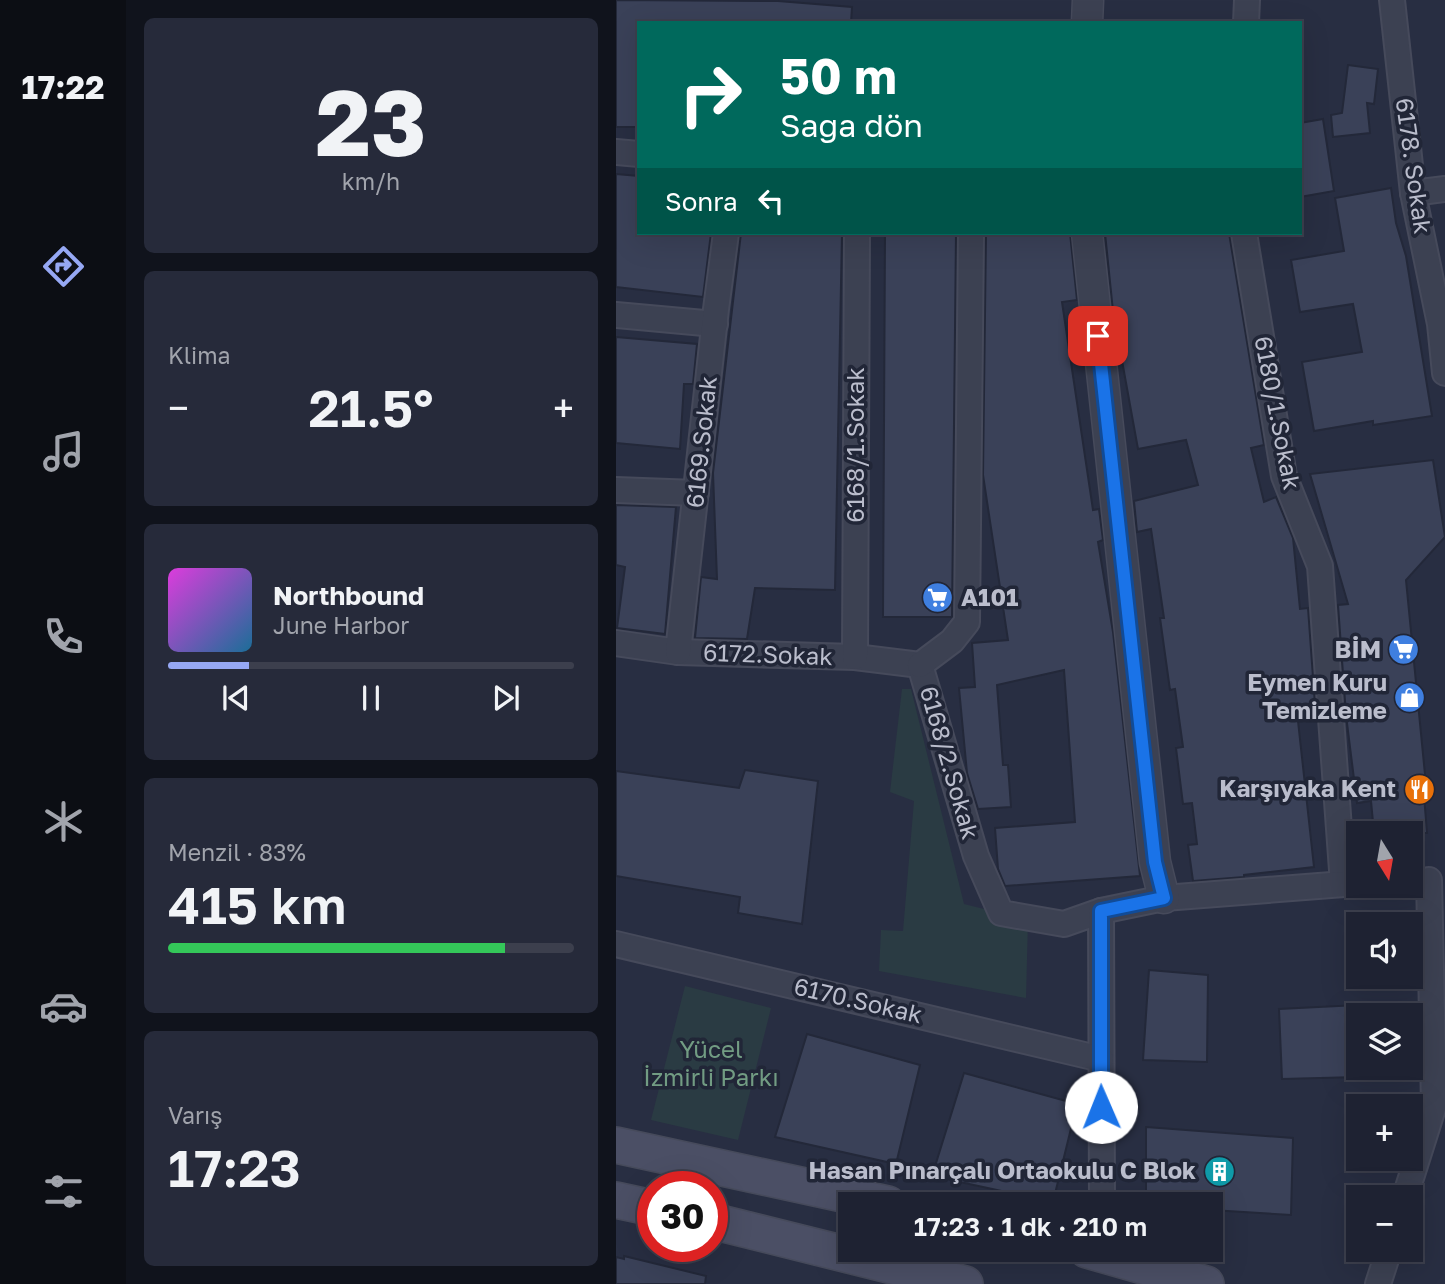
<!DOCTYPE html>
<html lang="tr">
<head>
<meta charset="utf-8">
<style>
	:root { --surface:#1e2232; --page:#262a3a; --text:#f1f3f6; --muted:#a1a4ac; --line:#3c3f4d; --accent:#96a8f4 }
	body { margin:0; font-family:"Golos Text",sans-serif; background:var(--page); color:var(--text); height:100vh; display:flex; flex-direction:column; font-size:26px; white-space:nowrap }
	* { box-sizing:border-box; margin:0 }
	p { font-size:23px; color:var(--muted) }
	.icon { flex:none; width:38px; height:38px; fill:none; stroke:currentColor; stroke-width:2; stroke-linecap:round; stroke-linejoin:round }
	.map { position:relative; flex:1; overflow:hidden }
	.panel { display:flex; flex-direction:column; gap:18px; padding:18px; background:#10131c; width:490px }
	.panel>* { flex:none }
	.banner { position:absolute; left:21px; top:21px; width:665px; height:214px; border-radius:0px; box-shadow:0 7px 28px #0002,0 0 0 2px var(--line); background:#00695c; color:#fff; overflow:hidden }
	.needle { width:46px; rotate:169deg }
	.fabs { position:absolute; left:730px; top:821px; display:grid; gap:14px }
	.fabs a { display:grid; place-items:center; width:77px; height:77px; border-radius:0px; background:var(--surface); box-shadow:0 7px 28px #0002,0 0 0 2px var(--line); font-size:35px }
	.speed { position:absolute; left:21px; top:1171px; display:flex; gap:14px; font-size:35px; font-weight:700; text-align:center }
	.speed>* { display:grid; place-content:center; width:91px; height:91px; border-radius:50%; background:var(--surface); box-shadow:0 7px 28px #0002,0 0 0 2px var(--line); line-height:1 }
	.speed .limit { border:10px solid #d22; background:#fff; color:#111 }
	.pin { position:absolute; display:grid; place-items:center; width:60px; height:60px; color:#fff; margin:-30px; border-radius:14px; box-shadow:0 4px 10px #0006 }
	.me { position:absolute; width:77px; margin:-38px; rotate:359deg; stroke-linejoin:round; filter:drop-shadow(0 0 5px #0008) }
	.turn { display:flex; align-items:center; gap:24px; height:147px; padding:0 28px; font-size:32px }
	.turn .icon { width:91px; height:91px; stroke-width:2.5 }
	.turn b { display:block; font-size:49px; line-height:60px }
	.then { display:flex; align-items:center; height:66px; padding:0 28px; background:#0003; gap:14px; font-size:26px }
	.big { font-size:52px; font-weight:600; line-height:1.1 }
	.panel .tile { flex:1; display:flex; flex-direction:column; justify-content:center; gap:10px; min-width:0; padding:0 24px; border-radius:10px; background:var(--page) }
	.panel .dial { align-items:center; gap:0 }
	.dial b { font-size:91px; line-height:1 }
	.song { display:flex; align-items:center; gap:21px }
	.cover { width:84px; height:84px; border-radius:10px; background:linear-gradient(135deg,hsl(300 70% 55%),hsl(200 70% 35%)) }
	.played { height:7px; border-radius:4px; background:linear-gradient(90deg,var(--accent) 20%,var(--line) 20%) }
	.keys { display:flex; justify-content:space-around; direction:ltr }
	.heat { display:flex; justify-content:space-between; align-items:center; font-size:38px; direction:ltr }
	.charge { height:10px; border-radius:5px; background:linear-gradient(90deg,#34c759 83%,var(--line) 0) }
	.trip { position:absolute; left:222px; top:1192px; width:385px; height:70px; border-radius:0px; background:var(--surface); box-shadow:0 7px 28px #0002,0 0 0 2px var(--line); font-weight:600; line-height:70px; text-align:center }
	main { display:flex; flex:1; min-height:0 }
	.tab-bar { display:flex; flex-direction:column; width:126px; justify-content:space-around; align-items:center; background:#0c0e14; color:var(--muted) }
	.tab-bar .icon { width:49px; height:49px }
	.tab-bar .on { color:var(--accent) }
	.tab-bar b { font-size:32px; color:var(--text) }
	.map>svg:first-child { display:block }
	.green { fill:#2a3b43 }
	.building { fill:#3a4158; stroke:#232839; stroke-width:2 }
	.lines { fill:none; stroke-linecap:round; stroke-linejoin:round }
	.minor-casing { stroke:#464a5b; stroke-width:28 }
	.tertiary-casing { stroke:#464a5b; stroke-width:33 }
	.secondary-casing { stroke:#464a5b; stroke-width:38 }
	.minor { stroke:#3c4152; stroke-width:24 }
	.tertiary { stroke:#3c4152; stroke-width:30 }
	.secondary { stroke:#4b4f65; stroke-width:35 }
	.route-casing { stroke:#114b97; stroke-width:18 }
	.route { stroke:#1a73e8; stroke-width:12 }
	.labels { text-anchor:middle; stroke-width:7; stroke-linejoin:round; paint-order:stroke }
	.street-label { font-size:24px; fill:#babdcc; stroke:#212637 }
	.poi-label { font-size:24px; font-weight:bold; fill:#babdcc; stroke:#212637; text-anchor:end }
	.park-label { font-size:24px; fill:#729c83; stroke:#212637 }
</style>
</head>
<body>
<main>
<nav class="tab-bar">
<b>17:22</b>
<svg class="icon on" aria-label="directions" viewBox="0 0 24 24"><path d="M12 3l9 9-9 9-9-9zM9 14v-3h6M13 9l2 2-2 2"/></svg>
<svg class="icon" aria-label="music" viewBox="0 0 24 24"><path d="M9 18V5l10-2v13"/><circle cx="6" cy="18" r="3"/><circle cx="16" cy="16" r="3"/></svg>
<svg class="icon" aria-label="phone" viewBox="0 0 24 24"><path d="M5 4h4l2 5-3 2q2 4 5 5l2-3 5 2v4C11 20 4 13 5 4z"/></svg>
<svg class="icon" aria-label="climate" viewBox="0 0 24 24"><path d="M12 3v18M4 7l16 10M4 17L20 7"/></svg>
<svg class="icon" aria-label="car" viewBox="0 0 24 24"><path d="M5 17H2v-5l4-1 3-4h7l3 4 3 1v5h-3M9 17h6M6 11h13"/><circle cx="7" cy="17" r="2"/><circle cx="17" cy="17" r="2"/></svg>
<svg class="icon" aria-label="filters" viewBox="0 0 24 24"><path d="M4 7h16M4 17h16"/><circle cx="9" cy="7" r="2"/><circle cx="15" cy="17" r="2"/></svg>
</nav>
<section class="panel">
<div class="tile dial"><b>23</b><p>km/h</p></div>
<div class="tile"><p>Klima</p>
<div class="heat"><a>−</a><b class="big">21.5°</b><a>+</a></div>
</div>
<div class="tile">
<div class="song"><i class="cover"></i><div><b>Northbound</b><p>June Harbor</p></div></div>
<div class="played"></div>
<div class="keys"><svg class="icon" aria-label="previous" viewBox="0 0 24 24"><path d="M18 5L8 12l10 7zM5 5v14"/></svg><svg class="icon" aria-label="pause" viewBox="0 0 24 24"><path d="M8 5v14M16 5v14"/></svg><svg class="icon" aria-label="next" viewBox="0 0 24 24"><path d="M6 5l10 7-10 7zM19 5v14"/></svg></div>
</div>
<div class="tile"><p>Menzil · 83%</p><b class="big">415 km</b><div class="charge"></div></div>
<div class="tile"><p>Varış</p><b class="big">17:23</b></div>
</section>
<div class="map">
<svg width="829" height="1284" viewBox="0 0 829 1284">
	<rect width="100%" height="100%" fill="#282e42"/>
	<!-- green -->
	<g class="green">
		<path d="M286 689H295L348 904 412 920 410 998 263 971 265 930 287 931 298 801 274 792Z"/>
		<path d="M69 986 155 1008 122 1140 35 1120Z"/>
	</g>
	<!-- building -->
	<g class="building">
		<path d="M0 0 162 1 236 7 235 23H23V127H0Z"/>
		<path d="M732 65 762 69 758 104 751 103 754 133 717 137 715 115 726 113Z"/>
		<path d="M707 119 718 191 684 197V123Z"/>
		<path d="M0 174 23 176V233H95L87 297 0 287Z"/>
		<path d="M775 188 780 223 790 256 816 416 757 425V421L698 431 686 362 746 352 737 304 684 312 675 260 728 251 719 198Z"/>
		<path d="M125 233H226L219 590 139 588 131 639 79 638 85 577 101 579 97 473Z"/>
		<path d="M269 233H340L336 617H267Z"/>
		<path d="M370 233H454L461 300 446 302 477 510 483 509 487 540 482 542 497 632 524 876 389 886 382 869 379 828 459 822 448 670 381 685 387 765H392L395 807 362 809 351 773 343 688 359 687 356 643 392 640 367 475Z"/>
		<path d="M489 233H613L648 445 635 448 648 502 660 497 677 538 684 609 692 608 700 719 682 721 698 867 628 875V877L577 881 572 845 581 844 576 803 567 804 560 748 567 747 559 689 554 690 544 618H548L535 529 521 532 518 501 582 485 570 440 522 449 497 311Z"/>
		<path d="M0 337 81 344 77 384H68L64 449 0 443Z"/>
		<path d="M817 460 829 537 790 580 811 795H808L811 833H758L755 801 741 803 730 715 722 605 732 604 694 474Z"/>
		<path d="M0 505 60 507 49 634 1 628 9 567 0 565Z"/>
		<path d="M129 770 202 781 186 924 122 913 124 897 0 876V771L123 788Z"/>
		<path d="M533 970 592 975 591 1062 527 1060Z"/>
		<path d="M742 1005V1077L666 1079 663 1009Z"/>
		<path d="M191 1034 304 1065 280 1164 159 1137Z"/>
		<path d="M348 1073 461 1104 437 1202 316 1176Z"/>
		<path d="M530 1127 677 1138 675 1215 595 1210V1204H530Z"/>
		<path d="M8 1256 90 1276 89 1284H0V1257L8 1259Z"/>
	</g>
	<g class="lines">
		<defs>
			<g id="minor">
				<path d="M776 0 797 193 824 324 829 373"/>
				<path d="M630 23 631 0"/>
				<path d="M0 152 23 154"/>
				<path d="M797 193 829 189"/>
				<path d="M628 233 668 476 704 566 727 884"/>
				<path d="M0 315 99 324"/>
				<path d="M0 490 80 493"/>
				<path d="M0 643 62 652 239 657 304 665"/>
				<path d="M62 652 100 309 110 233"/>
				<path d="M239 657 241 233"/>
				<path d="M304 665 360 856 385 913 448 924 485 911 548 898 741 883"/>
				<path d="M304 665 336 641 351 622 355 233"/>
				<path d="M485 911 486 1204"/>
				<path d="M0 944 485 1059"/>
				<path d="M789 1197 818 1105 813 880"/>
				<path d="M762 1284 773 1250"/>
			</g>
			<g id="tertiary">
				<path d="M471 23 472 0"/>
				<path d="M471 233 539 862 548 898"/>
			</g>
			<g id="secondary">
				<path d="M0 1145 272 1204"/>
				<path d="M0 1200 37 1208"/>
				<path d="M96 1221 349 1284"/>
				<path d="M471 1250 590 1284"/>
			</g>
		</defs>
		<!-- minor casing -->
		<use href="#minor" class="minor-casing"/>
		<!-- tertiary casing -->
		<use href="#tertiary" class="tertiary-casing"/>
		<!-- secondary casing -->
		<use href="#secondary" class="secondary-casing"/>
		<!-- minor -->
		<use href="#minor" class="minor"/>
		<!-- tertiary -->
		<use href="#tertiary" class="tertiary"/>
		<!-- secondary -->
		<use href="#secondary" class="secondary"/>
	</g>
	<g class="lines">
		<defs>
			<path id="route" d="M482 336 539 862 548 898 485 911V1107"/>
		</defs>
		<!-- route casing -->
		<use href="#route" class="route-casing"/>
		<!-- route -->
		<use href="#route" class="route"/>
	</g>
	<!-- icons -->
	<defs>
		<symbol id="supermarket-disc" viewBox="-11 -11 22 22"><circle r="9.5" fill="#3f7fe0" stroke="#212637"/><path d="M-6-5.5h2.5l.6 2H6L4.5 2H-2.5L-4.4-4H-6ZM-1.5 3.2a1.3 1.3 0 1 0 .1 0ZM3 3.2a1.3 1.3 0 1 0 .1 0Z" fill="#fff"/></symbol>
		<symbol id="shop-disc" viewBox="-11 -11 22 22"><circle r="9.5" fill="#3f7fe0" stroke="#212637"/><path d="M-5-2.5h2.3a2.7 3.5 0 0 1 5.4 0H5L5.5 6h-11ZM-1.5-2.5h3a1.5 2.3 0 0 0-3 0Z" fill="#fff"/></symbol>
		<symbol id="restaurant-disc" viewBox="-11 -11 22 22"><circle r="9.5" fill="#e8710a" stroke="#212637"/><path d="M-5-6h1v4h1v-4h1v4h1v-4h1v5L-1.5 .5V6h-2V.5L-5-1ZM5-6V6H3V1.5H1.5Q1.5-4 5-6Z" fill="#fff"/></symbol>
		<symbol id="building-disc" viewBox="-11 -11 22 22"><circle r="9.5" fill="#0f9aa8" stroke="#212637"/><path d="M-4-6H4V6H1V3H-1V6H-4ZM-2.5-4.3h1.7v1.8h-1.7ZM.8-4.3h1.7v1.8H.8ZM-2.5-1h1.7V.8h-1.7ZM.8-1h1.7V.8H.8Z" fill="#fff"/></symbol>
	</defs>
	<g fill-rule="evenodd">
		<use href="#supermarket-disc" x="304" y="580" width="35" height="35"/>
		<use href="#supermarket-disc" x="770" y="632" width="35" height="35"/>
		<use href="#shop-disc" x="776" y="680" width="35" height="35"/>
		<use href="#restaurant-disc" x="786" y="772" width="35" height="35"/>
		<use href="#building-disc" x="586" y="1154" width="35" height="35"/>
	</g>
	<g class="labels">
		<!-- street labels -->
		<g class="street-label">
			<text transform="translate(797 166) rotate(82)" y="8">6178. Sokak</text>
			<text transform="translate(661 413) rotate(79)" y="8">6180/1.Sokak</text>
			<text transform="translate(86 442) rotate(-84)" y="8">6169.Sokak</text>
			<text transform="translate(240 445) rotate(-90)" y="8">6168/1.Sokak</text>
			<text transform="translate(152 655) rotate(2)" y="8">6172.Sokak</text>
			<text transform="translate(333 763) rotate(74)" y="8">6168/2.Sokak</text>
			<text transform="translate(242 1001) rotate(13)" y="8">6170.Sokak</text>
		</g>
		<!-- poi labels -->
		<g class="poi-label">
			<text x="345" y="606" text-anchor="start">A101</text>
			<text x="765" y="658">BİM</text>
			<text x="771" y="691">Eymen Kuru<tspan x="771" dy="28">Temizleme</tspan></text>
			<text x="780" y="797">Karşıyaka Kent</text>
			<text x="580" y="1179">Hasan Pınarçalı Ortaokulu C Blok</text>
		</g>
		<!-- park labels -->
		<g class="park-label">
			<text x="95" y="1058">Yücel<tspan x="95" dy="28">İzmirli Parkı</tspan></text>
		</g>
	</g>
</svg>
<div class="fabs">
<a><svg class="needle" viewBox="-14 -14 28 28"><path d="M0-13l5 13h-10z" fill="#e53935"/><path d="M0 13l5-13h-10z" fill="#a1a4ac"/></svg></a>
<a><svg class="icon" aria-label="sound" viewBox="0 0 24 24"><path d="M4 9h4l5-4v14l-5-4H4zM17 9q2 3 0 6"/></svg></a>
<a><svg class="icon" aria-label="layers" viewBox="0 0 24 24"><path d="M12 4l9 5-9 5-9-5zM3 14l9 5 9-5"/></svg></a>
<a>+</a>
<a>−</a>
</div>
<div class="speed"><div class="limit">30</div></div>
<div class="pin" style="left:482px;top:336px;background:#d93025"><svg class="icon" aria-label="arrive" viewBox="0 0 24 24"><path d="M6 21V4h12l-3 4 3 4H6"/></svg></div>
<svg class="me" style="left:485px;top:1107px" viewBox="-20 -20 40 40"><circle r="19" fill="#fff"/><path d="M0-13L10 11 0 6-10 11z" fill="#1a73e8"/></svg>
<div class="trip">17:23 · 1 dk · 210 m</div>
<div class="banner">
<div class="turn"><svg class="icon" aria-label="right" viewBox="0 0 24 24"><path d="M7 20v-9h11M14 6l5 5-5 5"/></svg><div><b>50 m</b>Sağa dön</div></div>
<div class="then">Sonra<svg class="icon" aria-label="left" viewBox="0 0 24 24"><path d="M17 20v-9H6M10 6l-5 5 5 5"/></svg></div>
</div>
</div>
</main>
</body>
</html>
